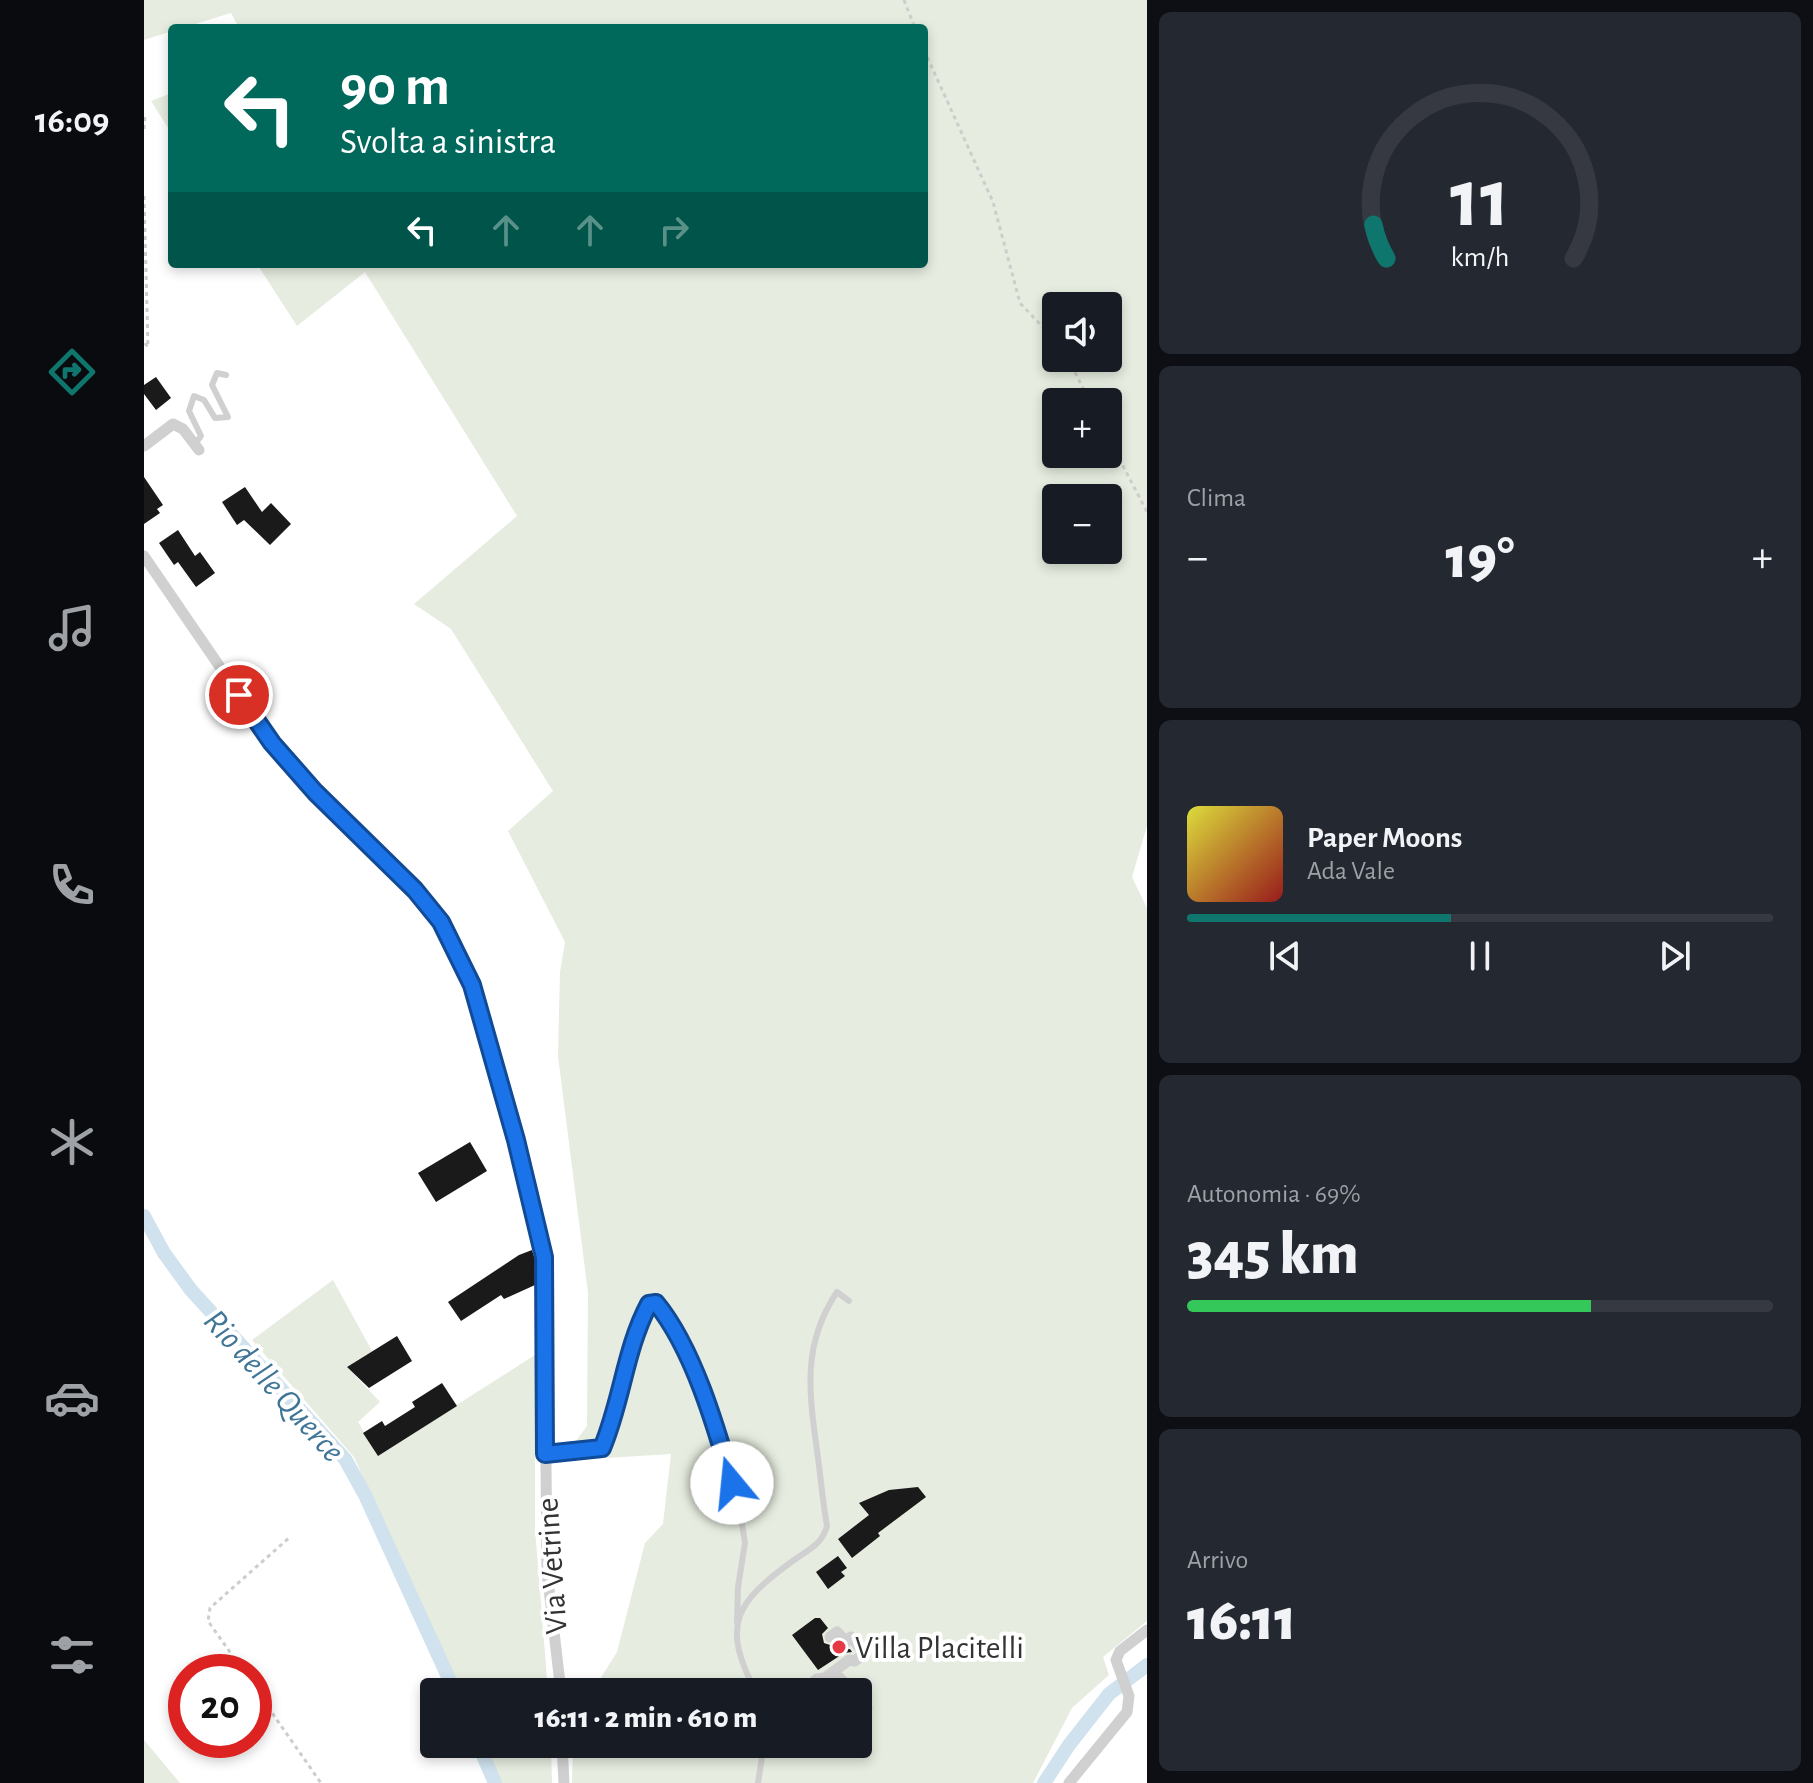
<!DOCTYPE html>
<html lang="it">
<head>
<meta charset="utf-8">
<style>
	:root { --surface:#171b24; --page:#242831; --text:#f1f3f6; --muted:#9ea1a6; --line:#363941; --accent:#0f766e }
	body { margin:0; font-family:"Alegreya Sans",sans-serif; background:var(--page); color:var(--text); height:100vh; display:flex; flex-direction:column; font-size:30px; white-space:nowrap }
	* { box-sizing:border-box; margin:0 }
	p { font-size:26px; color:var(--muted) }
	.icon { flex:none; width:44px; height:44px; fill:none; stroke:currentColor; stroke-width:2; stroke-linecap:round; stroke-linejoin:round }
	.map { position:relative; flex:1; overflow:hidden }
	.panel { display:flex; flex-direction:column; gap:12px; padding:12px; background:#0d0f14; width:666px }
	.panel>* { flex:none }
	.banner { position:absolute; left:24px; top:24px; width:760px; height:244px; border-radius:8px; box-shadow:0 4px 12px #0003; background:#00695c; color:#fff; overflow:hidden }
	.fabs { position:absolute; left:898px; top:292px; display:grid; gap:16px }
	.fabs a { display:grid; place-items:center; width:80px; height:80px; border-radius:8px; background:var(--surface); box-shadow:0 4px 12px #0003; font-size:40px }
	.speed { position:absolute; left:24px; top:1654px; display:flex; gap:16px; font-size:40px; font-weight:700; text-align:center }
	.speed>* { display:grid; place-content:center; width:104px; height:104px; border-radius:50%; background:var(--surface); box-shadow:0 4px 12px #0003; line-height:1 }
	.speed .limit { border:12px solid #d22; background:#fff; color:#111 }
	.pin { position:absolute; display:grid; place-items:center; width:68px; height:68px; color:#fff; margin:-34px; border:4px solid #fff; border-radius:50%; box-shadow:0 2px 8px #0007 }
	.me { position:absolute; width:88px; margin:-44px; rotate:343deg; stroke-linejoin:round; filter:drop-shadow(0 0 6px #0008) }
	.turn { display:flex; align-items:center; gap:28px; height:168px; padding:0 40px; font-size:36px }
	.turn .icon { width:104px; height:104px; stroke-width:2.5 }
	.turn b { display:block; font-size:56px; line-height:68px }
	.lanes { display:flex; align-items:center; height:76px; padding:0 40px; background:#0003; justify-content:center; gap:40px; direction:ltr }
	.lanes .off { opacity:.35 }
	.big { font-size:60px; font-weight:800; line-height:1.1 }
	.panel .tile { flex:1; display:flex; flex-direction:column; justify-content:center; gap:12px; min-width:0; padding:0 28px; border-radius:12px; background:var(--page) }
	.panel .dial { align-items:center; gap:0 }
	.dial svg { height:208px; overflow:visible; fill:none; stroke:var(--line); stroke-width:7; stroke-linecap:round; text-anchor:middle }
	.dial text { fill:var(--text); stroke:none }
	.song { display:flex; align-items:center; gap:24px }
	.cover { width:96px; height:96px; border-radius:12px; background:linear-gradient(135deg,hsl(60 70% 55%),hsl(0 70% 35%)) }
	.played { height:8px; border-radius:4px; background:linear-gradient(90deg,var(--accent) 45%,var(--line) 45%) }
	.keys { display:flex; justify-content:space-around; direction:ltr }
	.heat { display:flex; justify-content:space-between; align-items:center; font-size:44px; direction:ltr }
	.charge { height:12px; border-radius:6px; background:linear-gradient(90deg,#34c759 69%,var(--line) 0) }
	.trip { position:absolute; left:276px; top:1678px; width:452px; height:80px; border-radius:8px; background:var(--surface); box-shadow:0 4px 12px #0003; font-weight:800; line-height:80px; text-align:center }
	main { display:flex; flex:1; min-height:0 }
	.tab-bar { display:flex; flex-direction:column; width:144px; justify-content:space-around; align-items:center; background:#090b0e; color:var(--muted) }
	.tab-bar .icon { width:56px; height:56px }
	.tab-bar .selected { color:var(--accent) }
	.tab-bar b { font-size:36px; color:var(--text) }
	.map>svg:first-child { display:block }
	.green { fill:#e6ecdf; fill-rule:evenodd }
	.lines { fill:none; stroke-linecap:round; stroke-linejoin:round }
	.canal { stroke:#cfe2ee; stroke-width:14 }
	.building { fill:#1a1a1a }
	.path { stroke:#cdcdcd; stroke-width:3; stroke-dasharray:4 4; stroke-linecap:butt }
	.lane { stroke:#d0d0d0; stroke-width:6 }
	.street { stroke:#d0d0d0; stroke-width:11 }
	.route-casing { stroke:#114b97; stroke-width:20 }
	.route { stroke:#1a73e8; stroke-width:14 }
	.poi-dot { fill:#e63946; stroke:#fff; stroke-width:3 }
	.labels { text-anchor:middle; stroke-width:8; stroke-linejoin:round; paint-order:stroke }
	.street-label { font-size:32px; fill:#333; stroke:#fff }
	.poi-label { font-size:32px; fill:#333; stroke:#fff; text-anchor:start }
	.water-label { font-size:34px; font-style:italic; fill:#3f7597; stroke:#fff }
</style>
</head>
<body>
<main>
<nav class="tab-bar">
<b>16:09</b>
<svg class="icon selected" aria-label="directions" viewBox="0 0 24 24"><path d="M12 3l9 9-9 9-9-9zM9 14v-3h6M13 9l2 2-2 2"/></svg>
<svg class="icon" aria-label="music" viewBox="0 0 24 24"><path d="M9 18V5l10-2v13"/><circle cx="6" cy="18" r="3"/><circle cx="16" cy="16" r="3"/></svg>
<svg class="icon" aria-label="phone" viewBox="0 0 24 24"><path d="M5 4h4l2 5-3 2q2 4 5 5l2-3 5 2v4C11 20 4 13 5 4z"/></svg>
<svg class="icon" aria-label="climate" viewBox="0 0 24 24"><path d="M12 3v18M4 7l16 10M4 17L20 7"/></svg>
<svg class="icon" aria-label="car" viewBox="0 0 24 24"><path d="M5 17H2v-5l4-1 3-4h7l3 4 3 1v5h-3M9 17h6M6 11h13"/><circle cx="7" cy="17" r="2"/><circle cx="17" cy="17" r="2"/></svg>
<svg class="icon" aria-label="filters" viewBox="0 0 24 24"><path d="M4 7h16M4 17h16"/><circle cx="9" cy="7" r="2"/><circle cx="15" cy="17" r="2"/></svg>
</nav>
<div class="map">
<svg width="1003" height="1783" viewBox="0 0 1003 1783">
	<rect width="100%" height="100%" fill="#fff"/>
	<!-- green -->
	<g class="green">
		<path d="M0 0H1003V826L988 877 1003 908V1621L959 1657 965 1675 928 1708 889 1783H428L429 1744H714V1692H448L473 1652 501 1543 519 1524 527 1454 412 1461V1443L432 1441 443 1426 444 1293 414 1056 416 972 421 942 364 831 409 791 307 629 270 604 373 516 221 272 153 326 113 264H780V28H95L87 13 38 28H28V31L0 40ZM912 306H964V358H912ZM912 402H964V454H912ZM912 498H964V550H912Z"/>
		<path d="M28 93V134L7 101Z"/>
		<path d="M189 1280 228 1351 203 1367 236 1402 214 1422 234 1455 391 1355V1528L404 1692H314L210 1457 108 1340Z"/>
		<path d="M0 1740 36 1783H0Z"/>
		<path d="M338 1744H407L408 1783H355Z"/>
	</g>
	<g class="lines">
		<!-- canal -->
		<g class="canal">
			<path d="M0 1216 20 1253 47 1290 201 1459 221 1495 311 1692"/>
			<path d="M334 1744 351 1783"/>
			<path d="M900 1783 925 1745 965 1694 1003 1665"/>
		</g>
	</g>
	<!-- building -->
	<g class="building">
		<path d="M12 377 27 398 12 410 0 394V385Z"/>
		<path d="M0 477 19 505 13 509 16 513 0 524Z"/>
		<path d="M101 487 118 512 127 503 147 524 126 545 100 520 93 525 78 502Z"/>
		<path d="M34 530 51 556 56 552 71 573 52 587 34 562 30 565 15 543Z"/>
		<path d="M326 1142 343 1171 292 1202 274 1173Z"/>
		<path d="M388 1250 392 1263 391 1285 360 1299 357 1295 317 1321 304 1302 375 1255Z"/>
		<path d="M253 1336 268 1361 225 1388 203 1367Z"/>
		<path d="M298 1383 313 1406 234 1456 219 1433 238 1421 241 1426 271 1407 268 1402Z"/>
		<path d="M774 1487 782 1497 734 1533 736 1536 708 1558 694 1539 725 1515 715 1503 745 1490Z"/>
		<path d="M694 1556 703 1568 697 1572 701 1576 684 1589 672 1572Z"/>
		<path d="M671 1618H676L684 1628 678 1634 680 1643 686 1645 692 1643 699 1650 706 1649 708 1652 700 1653 674 1670 648 1635Z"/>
	</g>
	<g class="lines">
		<!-- path -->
		<g class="path">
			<path d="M760 0 771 28"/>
			<path d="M780 50 849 202 876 303 912 341"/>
			<path d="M0 129 1 115"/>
			<path d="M0 196 4 347 0 342"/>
			<path d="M924 358 946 402"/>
			<path d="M964 437 1003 512"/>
			<path d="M100 1672 64 1621 66 1608 146 1537"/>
			<path d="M110 1687 177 1783"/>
		</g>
		<!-- lane -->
		<g class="lane">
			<path d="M51 444 57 436 45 411 50 396 60 400 71 418 84 417 68 385 73 373 82 375"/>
			<path d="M403 1454 458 1448C478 1401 481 1349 505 1304L512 1303 523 1316 542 1352 580 1455 596 1511 601 1543 594 1587 593 1622"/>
			<path d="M612 1692C576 1624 592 1602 650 1560 666 1549 678 1544 683 1526 679 1503 677 1481 674 1458 666 1397 656 1347 693 1292L705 1301"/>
			<path d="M614 1783 620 1744"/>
		</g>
		<!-- street -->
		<g class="street">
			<path d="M0 446 29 424 39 429 55 450"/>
			<path d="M0 556 128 743 171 792 271 890 297 922 328 985 372 1140 400 1257 403 1572 417 1692"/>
			<path d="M690 1672 709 1692"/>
			<path d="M658 1692 673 1679 681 1678 705 1660 711 1661 720 1653 707 1637 702 1642 693 1632 686 1637"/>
			<path d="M714 1698 723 1708"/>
			<path d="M418 1744 420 1783"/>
			<path d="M925 1783 983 1712 985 1696 972 1660 976 1651 1003 1630"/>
		</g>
	</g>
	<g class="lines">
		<defs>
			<path id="route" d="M95 695 128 743 171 792 271 890 297 922 328 985 372 1140 400 1257 401 1454 458 1448C478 1401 481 1349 505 1304L512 1303C549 1348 572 1427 588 1483"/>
		</defs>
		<!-- route casing -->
		<use href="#route" class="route-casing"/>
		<!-- route -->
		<use href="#route" class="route"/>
	</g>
	<!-- markers -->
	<circle class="poi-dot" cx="695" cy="1647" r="8"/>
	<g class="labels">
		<!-- street labels -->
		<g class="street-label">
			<text transform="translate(407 1566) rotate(-94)" y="11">Via Vetrine</text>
		</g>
		<!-- poi labels -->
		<g class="poi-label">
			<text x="711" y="1658">Villa Placitelli</text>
		</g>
		<!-- water labels -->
		<g class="water-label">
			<text transform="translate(131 1385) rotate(48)" y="12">Rio delle Querce</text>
		</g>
	</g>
</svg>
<div class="fabs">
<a><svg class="icon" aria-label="sound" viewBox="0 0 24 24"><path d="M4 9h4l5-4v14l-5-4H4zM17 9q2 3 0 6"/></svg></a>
<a>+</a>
<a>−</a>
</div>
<div class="speed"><div class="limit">20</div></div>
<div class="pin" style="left:95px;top:695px;background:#d93025"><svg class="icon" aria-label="arrive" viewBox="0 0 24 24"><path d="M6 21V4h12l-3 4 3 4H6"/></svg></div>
<svg class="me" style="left:588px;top:1483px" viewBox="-20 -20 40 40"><circle r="19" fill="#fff"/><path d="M0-13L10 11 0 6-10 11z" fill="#1a73e8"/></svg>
<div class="trip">16:11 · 2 min · 610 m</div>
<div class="banner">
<div class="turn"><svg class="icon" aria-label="left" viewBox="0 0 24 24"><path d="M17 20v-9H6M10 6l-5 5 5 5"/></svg><div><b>90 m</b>Svolta a sinistra</div></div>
<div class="lanes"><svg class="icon" aria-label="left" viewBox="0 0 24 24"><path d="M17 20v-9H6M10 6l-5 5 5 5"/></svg><svg class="icon off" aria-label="ahead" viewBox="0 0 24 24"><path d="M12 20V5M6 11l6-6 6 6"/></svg><svg class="icon off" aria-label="ahead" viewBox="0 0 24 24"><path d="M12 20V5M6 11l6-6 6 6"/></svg><svg class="icon off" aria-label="right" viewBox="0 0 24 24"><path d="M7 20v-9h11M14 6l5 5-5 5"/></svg></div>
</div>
</div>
<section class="panel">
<div class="tile dial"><svg viewBox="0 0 100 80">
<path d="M14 69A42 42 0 1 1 86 69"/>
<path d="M14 69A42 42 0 0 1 9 56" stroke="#0f766e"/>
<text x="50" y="56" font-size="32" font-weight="700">11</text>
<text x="50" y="72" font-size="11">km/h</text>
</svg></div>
<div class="tile"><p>Clima</p>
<div class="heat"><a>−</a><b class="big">19°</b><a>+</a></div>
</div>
<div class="tile">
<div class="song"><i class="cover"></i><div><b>Paper Moons</b><p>Ada Vale</p></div></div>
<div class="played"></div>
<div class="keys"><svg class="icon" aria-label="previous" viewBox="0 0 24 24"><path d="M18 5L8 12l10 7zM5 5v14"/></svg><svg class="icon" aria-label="pause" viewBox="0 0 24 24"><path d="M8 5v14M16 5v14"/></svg><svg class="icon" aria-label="next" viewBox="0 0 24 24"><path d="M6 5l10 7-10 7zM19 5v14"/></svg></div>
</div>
<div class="tile"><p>Autonomia · 69%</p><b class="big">345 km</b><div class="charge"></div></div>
<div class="tile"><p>Arrivo</p><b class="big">16:11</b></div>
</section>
</main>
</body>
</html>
